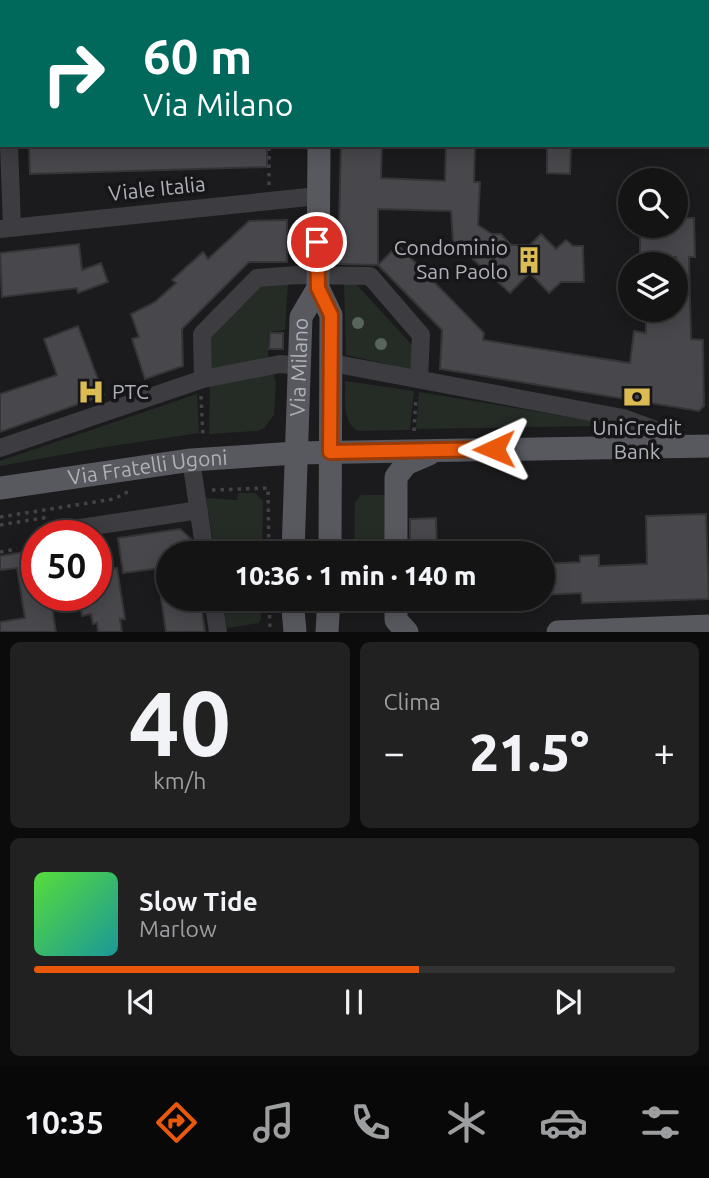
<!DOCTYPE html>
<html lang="it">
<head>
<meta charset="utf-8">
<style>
	:root { --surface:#141415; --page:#212122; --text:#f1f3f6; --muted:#9d9ea0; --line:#333334; --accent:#ea580c }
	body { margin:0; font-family:Ubuntu,sans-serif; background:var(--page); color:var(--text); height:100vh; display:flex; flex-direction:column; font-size:26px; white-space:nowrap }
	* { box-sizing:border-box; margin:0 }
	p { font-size:23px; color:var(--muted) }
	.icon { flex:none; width:38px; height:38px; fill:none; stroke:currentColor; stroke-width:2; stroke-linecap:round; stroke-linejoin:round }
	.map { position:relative; height:632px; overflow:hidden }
	.sheet { display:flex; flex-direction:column; gap:10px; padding:10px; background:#0b0b0c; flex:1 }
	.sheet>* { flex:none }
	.guide { position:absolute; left:0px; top:0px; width:710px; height:147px; box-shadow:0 4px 18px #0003,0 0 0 2px var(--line); background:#00695c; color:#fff; overflow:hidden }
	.controls { position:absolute; left:618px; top:168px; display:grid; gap:14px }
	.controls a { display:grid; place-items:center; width:70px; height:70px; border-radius:50%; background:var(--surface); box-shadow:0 4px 18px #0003,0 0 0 2px var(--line); font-size:35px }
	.speed { position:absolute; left:21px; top:520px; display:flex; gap:14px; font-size:35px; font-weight:700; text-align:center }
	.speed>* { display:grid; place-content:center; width:91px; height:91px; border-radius:50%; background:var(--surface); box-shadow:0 4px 18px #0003,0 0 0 2px var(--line); line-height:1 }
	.speed .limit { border:10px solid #d22; background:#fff; color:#111 }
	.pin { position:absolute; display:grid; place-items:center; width:60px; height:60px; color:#fff; margin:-30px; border:4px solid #fff; border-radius:50%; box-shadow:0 2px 7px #0007 }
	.me { position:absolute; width:77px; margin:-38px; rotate:269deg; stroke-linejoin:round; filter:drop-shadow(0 0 5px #0008) }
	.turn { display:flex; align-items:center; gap:24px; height:147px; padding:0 28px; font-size:32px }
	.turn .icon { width:91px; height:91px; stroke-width:2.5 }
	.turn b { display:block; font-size:49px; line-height:60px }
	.big { font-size:52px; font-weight:800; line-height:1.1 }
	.sheet .card { flex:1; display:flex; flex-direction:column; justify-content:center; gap:10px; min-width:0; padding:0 24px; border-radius:10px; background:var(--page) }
	.sheet .dial { align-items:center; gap:0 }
	.dial b { font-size:91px; line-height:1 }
	.song { display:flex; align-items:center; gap:21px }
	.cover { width:84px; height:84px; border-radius:10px; background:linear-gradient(135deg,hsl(110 70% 55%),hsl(180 70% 35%)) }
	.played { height:7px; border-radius:4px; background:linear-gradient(90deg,var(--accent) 60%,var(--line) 60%) }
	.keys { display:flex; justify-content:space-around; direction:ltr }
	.heat { display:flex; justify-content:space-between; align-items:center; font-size:38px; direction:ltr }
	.sheet .tiles { flex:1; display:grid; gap:10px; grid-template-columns:1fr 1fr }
	.card:last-child { grid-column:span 2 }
	.trip { position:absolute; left:156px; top:541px; width:399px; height:70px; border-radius:35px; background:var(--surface); box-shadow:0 4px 18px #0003,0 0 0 2px var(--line); font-weight:800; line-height:70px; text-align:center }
	.dock { display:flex; height:112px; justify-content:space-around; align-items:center; background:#080808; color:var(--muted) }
	.dock .icon { width:49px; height:49px }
	.dock .active { color:var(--accent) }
	.dock b { font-size:32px; color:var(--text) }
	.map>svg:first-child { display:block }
	.green { fill:#252c26 }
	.building { fill:#48474c; stroke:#353538; stroke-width:2 }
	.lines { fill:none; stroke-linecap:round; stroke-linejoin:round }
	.path { stroke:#424348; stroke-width:3.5; stroke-dasharray:3.5 5; stroke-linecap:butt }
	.minor { stroke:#3c3c41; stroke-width:18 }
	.major { stroke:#58595f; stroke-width:23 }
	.tree { fill:#57655a }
	.route-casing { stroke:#983908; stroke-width:18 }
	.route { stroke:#ea580c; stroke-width:12 }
	.labels { text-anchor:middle; stroke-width:7; stroke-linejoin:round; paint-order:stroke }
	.street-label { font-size:21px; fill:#afb1ba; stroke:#161517 }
	.poi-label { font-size:21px; fill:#afb1ba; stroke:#161517; text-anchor:end }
</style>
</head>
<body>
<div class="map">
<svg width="709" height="632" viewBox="0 0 709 632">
	<rect width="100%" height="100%" fill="#1b1a1c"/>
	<!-- green -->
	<g class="green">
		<path d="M260 283H288L285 330 268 332V357L276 383 274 415 264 428 257 431 209 434 211 337Z"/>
		<path d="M344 284H356L413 346V370L346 355Z"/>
		<path d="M345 381 414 391 410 430 358 431C341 421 346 398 345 381Z"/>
		<path d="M419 392 595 421V426L416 429Z"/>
		<path d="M197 394 199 433 99 448 0 466V461Z"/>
		<path d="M238 493H255L263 501 262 553H215L206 498 237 500Z"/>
		<path d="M361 495H387L388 553 354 551 355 502Z"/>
		<path d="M222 599H255V605H261V619L259 623 227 628Z"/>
		<path d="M353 599H388V608L356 610Z"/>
	</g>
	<!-- building -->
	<g class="building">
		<path d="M29 145H267V167L30 174Z"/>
		<path d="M341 145H382L381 178 445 181 446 145H475L474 182H480L478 225 492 234H501L511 245H530L541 234 556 249 566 240 573 246H583L584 282H561L549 293 530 273 510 293 453 241 451 211 378 209V265L338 264Z"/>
		<path d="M547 145H571L570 174 547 173Z"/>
		<path d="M676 218H694L695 257H689L691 339 703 340 704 406 699 411 440 369 442 330 378 265 398 245 484 333 483 340 630 363 634 331 646 333V310H676V257L640 258V226H676Z"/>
		<path d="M287 220V262H249L182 329 183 366 145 379 132 339 139 337 131 314 155 302 176 283 172 280 203 252 208 259 249 221Z"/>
		<path d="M79 244 82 270 101 263 108 282 78 293 77 288 2 297 0 253Z"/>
		<path d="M78 326 104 395 0 432V394L57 375 44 339Z"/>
		<path d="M270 333H283V349H269Z"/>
		<path d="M706 514 709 599 582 603 581 593 542 595V564L580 562V556L599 555V566L647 564 646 516Z"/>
		<path d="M436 518 437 553H410V519Z"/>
		<path d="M180 529 191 539 193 553H168V567L123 573 118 538Z"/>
		<path d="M37 550V595H50L56 632H0V622L25 618 17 568 0 570V556Z"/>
		<path d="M117 568 125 619H120L122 632H98L97 623 93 624 91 614 82 616 79 595H96V572Z"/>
		<path d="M161 598H200L205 632H166Z"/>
	</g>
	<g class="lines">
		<!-- path -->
		<g class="path">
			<path d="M269 185V145"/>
			<path d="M201 396 203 437"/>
			<path d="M414 431 416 397"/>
			<path d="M212 490 268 488 269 553"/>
			<path d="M0 517 114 499 131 490"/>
			<path d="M0 525 49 517"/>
			<path d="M0 552 17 549"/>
			<path d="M269 598 270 630"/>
		</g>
		<!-- minor -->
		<g class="minor">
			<path d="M3 0V2"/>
			<path d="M707 0V2"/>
			<path d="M709 55V64"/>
			<path d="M9 145 12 227"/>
			<path d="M0 229 318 196"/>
			<path d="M337 364 623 418 664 433 686 445"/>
			<path d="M203 379 280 364 292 365"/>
			<path d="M0 448 203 379 202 334 257 278 297 275 370 276 421 335 419 379"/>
			<path d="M191 460 205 553"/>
			<path d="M60 531 199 510"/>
			<path d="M213 598 218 632"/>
		</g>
		<!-- major -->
		<g class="major">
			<path d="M320 2V0"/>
			<path d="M319 145 318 288 331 315 330 553"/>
			<path id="s1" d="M0 488 191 460 296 453 709 446"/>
			<path id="s2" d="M293 553 301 317 318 288"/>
			<path d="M396 553V477L406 464 429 454"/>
			<path d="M292 598 295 632"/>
			<path d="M396 598V620L407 632"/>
			<path d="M327 632 329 598"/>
			<path d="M558 632 709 626"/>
		</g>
	</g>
	<!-- trees -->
	<g class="tree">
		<circle cx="358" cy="323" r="6"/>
		<circle cx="381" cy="344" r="6"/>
	</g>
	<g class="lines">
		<defs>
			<path id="route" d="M317 242 318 288 331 315 330 452 494 449"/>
		</defs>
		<!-- route casing -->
		<use href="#route" class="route-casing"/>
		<!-- route -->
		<use href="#route" class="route"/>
	</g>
	<!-- icons -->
	<defs>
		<symbol id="building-bare" viewBox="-9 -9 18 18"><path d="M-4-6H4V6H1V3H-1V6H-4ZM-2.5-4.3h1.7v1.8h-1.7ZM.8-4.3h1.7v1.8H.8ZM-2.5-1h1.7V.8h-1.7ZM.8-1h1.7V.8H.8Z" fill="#dcbc52" stroke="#161517" stroke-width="2.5" paint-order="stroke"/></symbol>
		<symbol id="hospital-bare" viewBox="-9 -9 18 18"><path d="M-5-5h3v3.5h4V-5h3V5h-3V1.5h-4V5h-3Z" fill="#dcbc52" stroke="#161517" stroke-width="2.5" paint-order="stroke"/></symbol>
		<symbol id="bank-bare" viewBox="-9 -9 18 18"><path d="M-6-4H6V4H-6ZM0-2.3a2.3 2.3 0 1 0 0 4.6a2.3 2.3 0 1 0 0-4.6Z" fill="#dcbc52" stroke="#161517" stroke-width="2.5" paint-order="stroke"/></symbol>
	</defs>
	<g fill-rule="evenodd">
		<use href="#building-bare" x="510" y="241" width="38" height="38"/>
		<use href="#hospital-bare" x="72" y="373" width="38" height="38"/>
		<use href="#bank-bare" x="618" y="378" width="38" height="38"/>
	</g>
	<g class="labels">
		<!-- street labels -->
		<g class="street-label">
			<text transform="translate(157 189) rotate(-6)" y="7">Viale Italia</text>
			<text dy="7" stroke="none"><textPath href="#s2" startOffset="186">Via Milano</textPath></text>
			<text dy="7" stroke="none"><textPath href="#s1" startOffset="149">Via Fratelli Ugoni</textPath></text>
		</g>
		<!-- poi labels -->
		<g class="poi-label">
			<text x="508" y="255">Condominio<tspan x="508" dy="24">San Paolo</tspan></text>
			<text x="112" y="399" text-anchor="start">PTC</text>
			<text x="637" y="435" text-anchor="middle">UniCredit<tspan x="637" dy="24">Bank</tspan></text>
		</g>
	</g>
</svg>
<div class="controls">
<a><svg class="icon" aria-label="search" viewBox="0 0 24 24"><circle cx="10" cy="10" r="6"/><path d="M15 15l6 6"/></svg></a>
<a><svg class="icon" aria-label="layers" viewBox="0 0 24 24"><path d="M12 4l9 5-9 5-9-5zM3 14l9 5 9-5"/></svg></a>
</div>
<div class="speed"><div class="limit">50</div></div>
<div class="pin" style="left:317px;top:242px;background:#d93025"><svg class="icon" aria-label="arrive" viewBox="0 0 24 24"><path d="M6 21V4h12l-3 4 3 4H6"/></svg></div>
<svg class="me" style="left:494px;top:449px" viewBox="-20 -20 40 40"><path d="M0-17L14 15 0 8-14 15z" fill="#ea580c" stroke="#fff" stroke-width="4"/></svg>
<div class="trip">10:36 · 1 min · 140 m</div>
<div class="guide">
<div class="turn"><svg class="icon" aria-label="right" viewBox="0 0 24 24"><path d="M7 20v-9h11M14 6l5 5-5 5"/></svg><div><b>60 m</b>Via Milano</div></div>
</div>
</div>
<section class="sheet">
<div class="tiles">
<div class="card dial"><b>40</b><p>km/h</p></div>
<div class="card"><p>Clima</p>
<div class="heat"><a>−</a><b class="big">21.5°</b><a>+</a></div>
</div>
<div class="card">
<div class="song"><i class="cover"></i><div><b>Slow Tide</b><p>Marlow</p></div></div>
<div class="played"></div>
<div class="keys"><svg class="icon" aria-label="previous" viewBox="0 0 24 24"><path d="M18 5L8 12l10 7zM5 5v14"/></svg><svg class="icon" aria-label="pause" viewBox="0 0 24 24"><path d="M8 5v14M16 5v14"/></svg><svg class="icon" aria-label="next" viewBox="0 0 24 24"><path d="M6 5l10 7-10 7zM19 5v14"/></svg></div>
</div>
</div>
</section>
<nav class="dock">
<b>10:35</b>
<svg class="icon active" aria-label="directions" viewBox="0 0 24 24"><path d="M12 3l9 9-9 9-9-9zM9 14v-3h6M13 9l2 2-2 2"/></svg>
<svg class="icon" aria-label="music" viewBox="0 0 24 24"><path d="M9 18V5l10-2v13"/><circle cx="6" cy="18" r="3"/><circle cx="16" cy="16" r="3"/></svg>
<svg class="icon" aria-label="phone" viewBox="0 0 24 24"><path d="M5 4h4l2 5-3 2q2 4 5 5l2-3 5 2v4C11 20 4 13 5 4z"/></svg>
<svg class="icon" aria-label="climate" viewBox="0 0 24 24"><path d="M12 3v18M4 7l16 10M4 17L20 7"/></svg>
<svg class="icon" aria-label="car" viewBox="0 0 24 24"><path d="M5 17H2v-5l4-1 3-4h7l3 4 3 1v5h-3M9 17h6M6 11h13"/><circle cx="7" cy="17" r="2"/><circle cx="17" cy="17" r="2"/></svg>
<svg class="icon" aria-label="filters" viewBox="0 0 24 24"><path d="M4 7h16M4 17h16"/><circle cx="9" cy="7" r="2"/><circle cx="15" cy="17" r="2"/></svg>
</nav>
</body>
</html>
